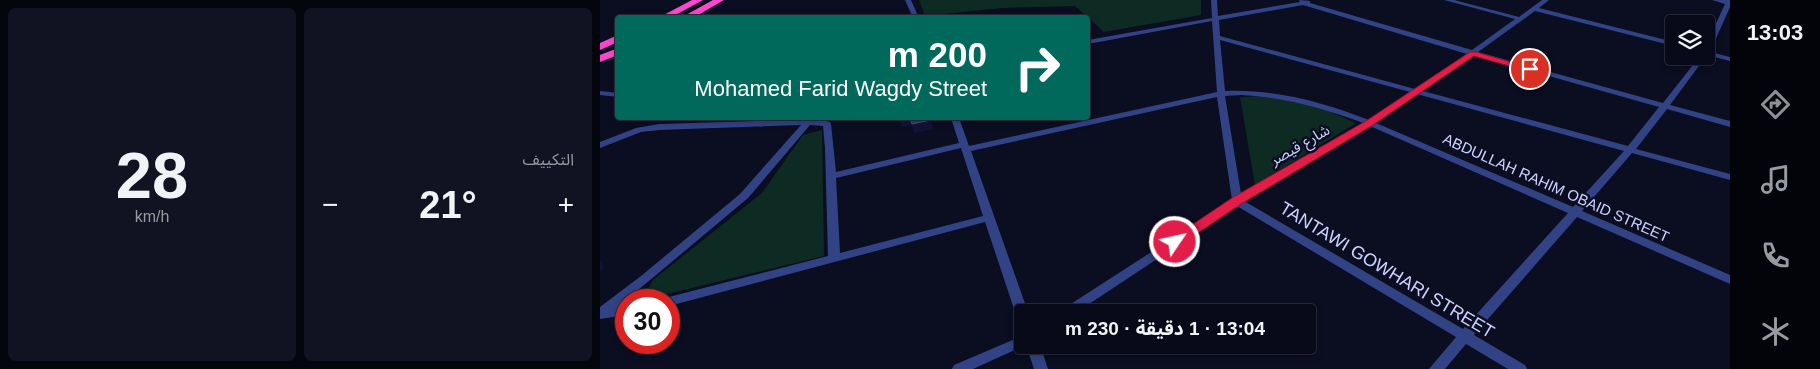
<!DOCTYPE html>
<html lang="ar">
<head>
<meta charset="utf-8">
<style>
	:root { --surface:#080a19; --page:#111322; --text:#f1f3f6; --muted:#989aa2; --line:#292b38; --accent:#8c9099 }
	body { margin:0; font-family:Arial,"Noto Sans Arabic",sans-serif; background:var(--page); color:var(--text); direction:rtl; height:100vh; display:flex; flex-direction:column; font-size:19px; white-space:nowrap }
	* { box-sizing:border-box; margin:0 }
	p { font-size:16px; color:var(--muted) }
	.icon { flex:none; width:28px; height:28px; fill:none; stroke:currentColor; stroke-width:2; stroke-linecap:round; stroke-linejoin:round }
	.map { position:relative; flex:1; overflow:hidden; direction:ltr }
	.details { display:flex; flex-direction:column; gap:8px; padding:8px; background:#04060e; width:600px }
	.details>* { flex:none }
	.top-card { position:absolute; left:15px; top:15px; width:475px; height:105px; border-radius:5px; box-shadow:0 2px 8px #0003,0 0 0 1px var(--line); direction:rtl; background:#00695c; color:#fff; overflow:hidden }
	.controls { position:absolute; left:1065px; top:15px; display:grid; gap:10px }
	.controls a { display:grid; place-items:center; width:50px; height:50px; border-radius:5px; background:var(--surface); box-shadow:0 2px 8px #0003,0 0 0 1px var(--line); font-size:25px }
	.speed { position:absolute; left:15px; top:289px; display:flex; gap:10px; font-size:25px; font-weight:700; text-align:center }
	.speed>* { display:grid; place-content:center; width:65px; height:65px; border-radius:50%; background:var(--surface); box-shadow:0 2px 8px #0003,0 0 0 1px var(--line); line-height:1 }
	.speed .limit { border:8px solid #d22; background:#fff; color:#111 }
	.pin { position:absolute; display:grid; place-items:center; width:42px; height:42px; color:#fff; margin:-21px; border:2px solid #fff; border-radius:50%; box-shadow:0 1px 5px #0007 }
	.me { position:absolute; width:55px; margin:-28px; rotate:56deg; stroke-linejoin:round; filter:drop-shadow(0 0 4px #0008) }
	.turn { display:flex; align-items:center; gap:18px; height:105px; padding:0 20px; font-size:22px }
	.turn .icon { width:65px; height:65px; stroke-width:2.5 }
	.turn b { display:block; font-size:35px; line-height:42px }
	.big { font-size:38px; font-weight:700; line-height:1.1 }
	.details .widget { flex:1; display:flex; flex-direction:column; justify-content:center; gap:8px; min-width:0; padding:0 18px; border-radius:8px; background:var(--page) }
	.details .dial { align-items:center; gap:0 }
	.dial b { font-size:65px; line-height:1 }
	.heat { display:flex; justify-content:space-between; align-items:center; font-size:28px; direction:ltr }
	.details .tiles { flex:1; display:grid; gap:8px; grid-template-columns:repeat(2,1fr) }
	.trip { position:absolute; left:414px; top:304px; width:302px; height:50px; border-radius:5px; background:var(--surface); box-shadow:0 2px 8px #0003,0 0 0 1px var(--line); font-weight:700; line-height:50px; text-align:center; direction:rtl }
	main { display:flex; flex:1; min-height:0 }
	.tab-bar { display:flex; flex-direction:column; width:90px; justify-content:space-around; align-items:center; background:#03040a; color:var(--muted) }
	.tab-bar .icon { width:35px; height:35px }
	.tab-bar .active { color:var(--accent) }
	.tab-bar b { font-size:22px; color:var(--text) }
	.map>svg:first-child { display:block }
	.green { fill:#0d2b23 }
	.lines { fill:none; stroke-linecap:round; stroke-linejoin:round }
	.street { fill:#314385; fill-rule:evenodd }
	.highway { fill:#ff46cd; fill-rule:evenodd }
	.shaded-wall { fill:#111336 }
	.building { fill:#343764; stroke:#4c4f7c }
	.route { fill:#e11d48; stroke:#92132f }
	.labels { text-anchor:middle; stroke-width:5; stroke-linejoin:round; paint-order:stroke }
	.street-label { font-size:15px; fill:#cbd2ff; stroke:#0b0d21 }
	.near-street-label { font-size:18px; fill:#cbd2ff; stroke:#0b0d21 }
</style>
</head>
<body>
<main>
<nav class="tab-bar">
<b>13:03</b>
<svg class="icon active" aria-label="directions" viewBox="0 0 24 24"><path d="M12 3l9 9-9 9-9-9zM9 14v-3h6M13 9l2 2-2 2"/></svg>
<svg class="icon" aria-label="music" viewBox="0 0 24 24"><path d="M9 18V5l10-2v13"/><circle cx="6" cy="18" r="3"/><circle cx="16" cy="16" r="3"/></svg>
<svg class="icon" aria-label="phone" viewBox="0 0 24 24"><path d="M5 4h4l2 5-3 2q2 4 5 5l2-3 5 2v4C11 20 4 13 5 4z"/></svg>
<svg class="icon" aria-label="climate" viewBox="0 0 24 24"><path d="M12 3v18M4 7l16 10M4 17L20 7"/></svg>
</nav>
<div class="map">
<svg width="1130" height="369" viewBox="0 0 1130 369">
	<rect width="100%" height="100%" fill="#0b0d21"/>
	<!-- green -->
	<g class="green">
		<path d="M319 0H601V15L504 32 475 6 402 8 325 16Z"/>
		<path d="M668 96 713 104 756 123 655 185 640 97Z"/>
		<path d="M222 130 224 256 42 300 53 280 162 193 203 135Z"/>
	</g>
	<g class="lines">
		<!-- street -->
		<g class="street">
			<path d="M305 0H311L319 18H313Z"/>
			<path d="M611 0H617L618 16 700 2 699 0 710 1V3L872 50 915 19 844 0H854L919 17 942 0H949L939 8 1074 42V46L935 11 878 52 1063 103 1100 56H1106V45L1125 4 1112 0H1130V7L1110 52 1130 57V61L1107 55 1070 105 1130 121V127L1067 109 1036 149 1130 174V180L1032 153 982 211 1130 275V284L977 217 874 335 925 365 927 369H908L866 344 845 369H829L856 337 637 206 477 312H462L463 309 632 200 617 97 371 151 428 312H422V320L417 318 385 222 69 306V300H63L65 298 228 256 225 148 223 126 210 125 148 198 19 306 26 305V315L0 319V307L41 276 140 194 201 125 59 130 41 132 0 148V142L36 128 59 124 219 119 230 122 231 124 236 172 359 143 351 118H359L369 146 617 92 612 21 488 44V40L612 18ZM703 5 867 54 815 89 620 36 619 20ZM620 40 810 92 769 120C722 102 676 89 625 91ZM874 55 1059 107 1028 146 823 91ZM817 94 1024 151 973 207 776 123ZM641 95C684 97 723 108 763 123L641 194 625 96ZM770 126 968 213 863 329 644 201ZM361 148 383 216 240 253 236 178Z"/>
			<path d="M0 91 18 93V97L0 95Z"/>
			<path d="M422 336V345H440L448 369H434L426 345 373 369H352L354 365Z"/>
		</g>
		<!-- highway -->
		<g class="highway">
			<path d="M92 0H103L70 18H58Z"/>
			<path d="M113 0H124L93 18 84 16Z"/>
			<path d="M18 35V42L0 50V43Z"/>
			<path d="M18 48V55L0 62V55Z"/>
		</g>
	</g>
	<!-- shaded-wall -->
	<g class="shaded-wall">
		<path d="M307 118 331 120 333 129 314 133 312 125 302 127 299 119Z"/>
		<path d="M0 261 4 267 0 273Z"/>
	</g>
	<!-- building -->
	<path class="building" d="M310 118H330L331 120 312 124Z"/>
	<!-- route -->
	<path class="route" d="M870 52H876L935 69 930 72 874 56 773 125 641 204 580 245H571L569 242 571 239 632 198 766 121Z"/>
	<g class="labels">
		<!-- street labels -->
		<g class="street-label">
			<text transform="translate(700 145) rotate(-30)" y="5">شارع قيصر</text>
			<text transform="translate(956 188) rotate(24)" y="5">ABDULLAH RAHIM OBAID STREET</text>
		</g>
		<!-- near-street labels -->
		<g class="near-street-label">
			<text transform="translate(787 270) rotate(31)" y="6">TANTAWI GOWHARI STREET</text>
		</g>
	</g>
</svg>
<div class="controls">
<a><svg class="icon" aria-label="layers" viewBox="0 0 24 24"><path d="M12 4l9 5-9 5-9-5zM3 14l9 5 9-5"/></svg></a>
</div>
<div class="speed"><div class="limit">30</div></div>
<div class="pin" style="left:930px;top:69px;background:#d93025"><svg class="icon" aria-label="arrive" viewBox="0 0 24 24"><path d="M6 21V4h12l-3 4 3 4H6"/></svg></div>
<svg class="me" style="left:575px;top:242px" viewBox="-20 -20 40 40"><circle r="17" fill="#e11d48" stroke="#fff" stroke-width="3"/><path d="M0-11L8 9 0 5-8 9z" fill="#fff"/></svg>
<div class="trip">13:04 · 1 دقيقة · 230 m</div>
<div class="top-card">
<div class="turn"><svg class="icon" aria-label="right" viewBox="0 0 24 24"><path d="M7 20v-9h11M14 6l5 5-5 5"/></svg><div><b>200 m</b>Mohamed Farid Wagdy Street</div></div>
</div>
</div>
<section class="details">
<div class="tiles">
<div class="widget"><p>التكييف</p>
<div class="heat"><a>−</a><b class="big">21°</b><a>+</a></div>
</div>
<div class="widget dial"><b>28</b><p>km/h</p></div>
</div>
</section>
</main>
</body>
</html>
